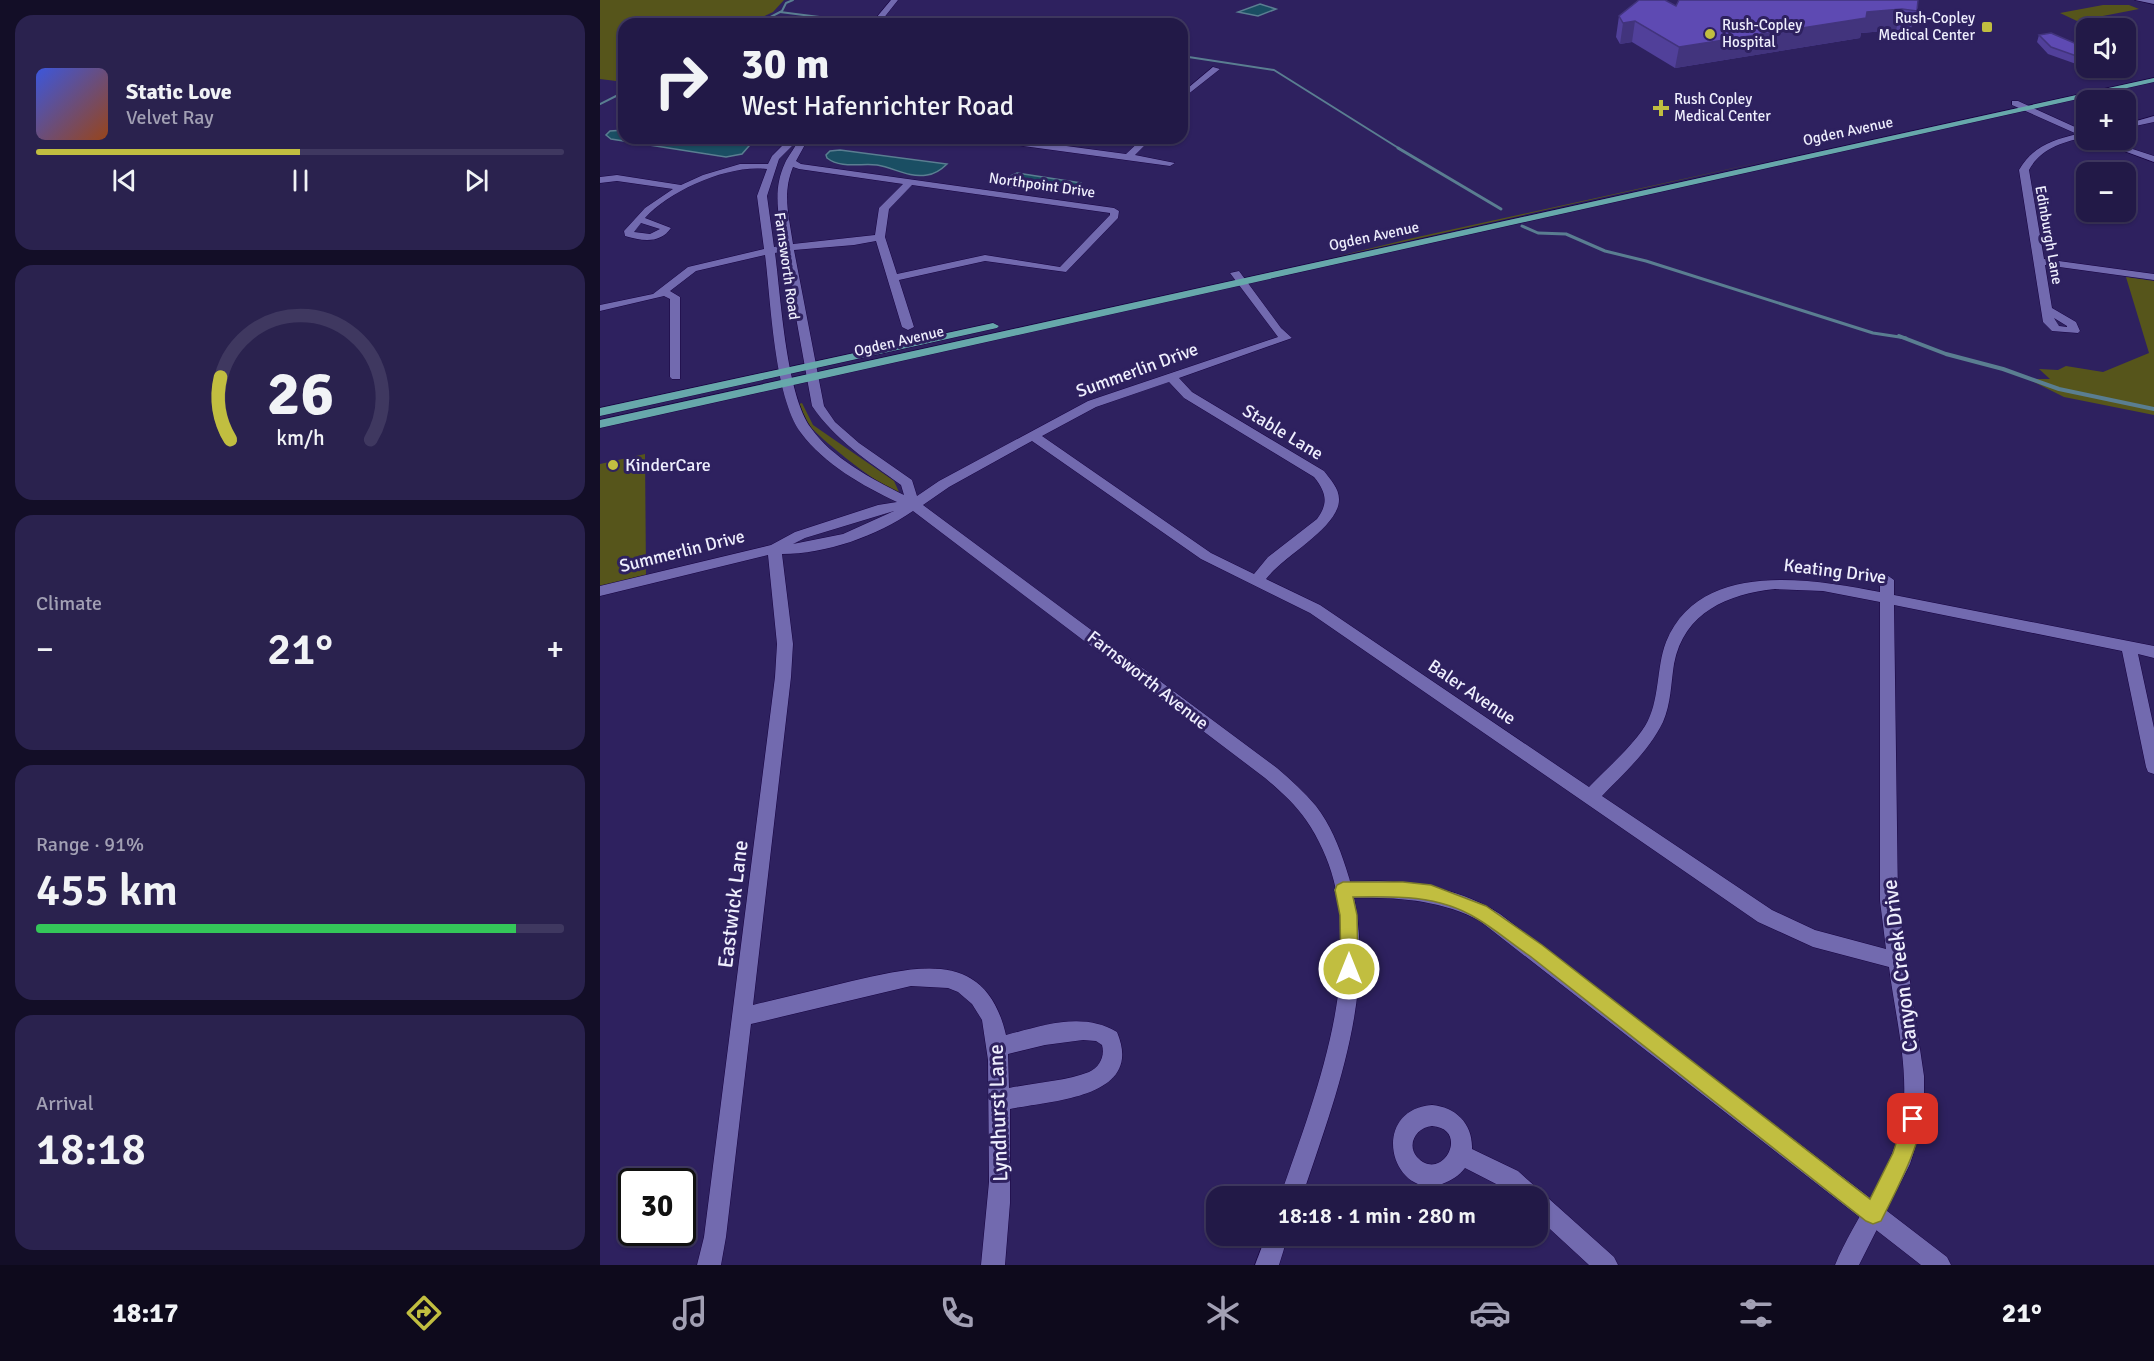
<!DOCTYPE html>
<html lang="en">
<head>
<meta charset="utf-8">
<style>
	:root { --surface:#221947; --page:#2a224e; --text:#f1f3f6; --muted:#a2a0b4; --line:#3f3860; --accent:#c1be40 }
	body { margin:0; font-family:Signika,sans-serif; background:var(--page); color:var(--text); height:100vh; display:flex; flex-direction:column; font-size:22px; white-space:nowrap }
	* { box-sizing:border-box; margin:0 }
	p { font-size:20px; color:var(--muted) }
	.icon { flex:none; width:33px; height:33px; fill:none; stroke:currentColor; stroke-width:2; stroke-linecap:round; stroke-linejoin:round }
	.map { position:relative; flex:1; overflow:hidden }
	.side { display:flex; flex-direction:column; gap:15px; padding:15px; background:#130e27; width:600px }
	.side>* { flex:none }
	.hud { position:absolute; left:18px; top:18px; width:570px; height:126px; border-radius:18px; box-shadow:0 2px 4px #0004,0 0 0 2px var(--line); background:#221947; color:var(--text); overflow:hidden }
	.tools { position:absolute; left:1476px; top:18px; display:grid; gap:12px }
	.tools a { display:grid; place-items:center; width:60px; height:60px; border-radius:12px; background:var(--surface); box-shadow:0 2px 4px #0004,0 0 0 2px var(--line); font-size:30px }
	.speed { position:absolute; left:18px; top:1168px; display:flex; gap:12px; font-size:30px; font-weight:700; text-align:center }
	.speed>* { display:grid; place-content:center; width:78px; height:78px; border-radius:50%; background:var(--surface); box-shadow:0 2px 4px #0004,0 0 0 2px var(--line); line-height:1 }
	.speed .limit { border:3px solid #111; border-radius:9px; background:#fff; color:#111 }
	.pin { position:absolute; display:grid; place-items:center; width:51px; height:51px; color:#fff; margin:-26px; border-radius:12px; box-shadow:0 3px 9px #0006 }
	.me { position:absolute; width:66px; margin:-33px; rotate:0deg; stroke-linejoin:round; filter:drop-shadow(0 0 4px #0008) }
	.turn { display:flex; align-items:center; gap:21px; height:126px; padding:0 24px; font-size:27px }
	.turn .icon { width:78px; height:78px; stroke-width:2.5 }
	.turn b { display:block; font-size:42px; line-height:51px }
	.big { font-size:45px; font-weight:600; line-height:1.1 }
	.side .tile { flex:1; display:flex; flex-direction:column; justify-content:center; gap:9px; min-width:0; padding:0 21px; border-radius:18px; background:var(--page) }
	.side .dial { align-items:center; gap:0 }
	.dial svg { height:156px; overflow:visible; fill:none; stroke:var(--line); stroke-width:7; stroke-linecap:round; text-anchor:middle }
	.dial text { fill:var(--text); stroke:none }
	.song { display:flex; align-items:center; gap:18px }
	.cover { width:72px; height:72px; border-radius:9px; background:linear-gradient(135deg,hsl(230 70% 55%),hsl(20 70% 35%)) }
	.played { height:6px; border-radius:3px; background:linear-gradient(90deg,var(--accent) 50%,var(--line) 50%) }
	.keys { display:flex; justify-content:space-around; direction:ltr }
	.heat { display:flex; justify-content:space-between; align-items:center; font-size:33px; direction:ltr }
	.charge { height:9px; border-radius:4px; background:linear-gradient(90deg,#34c759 91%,var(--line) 0) }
	.trip { position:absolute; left:606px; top:1186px; width:342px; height:60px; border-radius:18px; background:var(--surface); box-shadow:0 2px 4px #0004,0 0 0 2px var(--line); font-weight:600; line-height:60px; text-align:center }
	.tabs { display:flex; height:96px; justify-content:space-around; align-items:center; background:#0e0a1c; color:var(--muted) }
	.tabs .icon { width:42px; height:42px }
	.tabs .active { color:var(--accent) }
	.tabs b { font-size:27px; color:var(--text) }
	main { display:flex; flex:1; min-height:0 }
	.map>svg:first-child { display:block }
	.green { fill:#56551b }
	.water { fill:#1a4e63; stroke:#5a7e91; stroke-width:1.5 }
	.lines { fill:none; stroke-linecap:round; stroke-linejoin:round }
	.stream-far2 { stroke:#5a7e91; stroke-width:2 }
	.stream-far1 { stroke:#5a7e91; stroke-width:3 }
	.stream { stroke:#5a7e91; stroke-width:4 }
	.minor-casing { stroke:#180442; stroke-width:1 }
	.tertiary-casing { stroke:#180442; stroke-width:1 }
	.primary-casing { stroke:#180442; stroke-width:1 }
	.minor { fill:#726aaf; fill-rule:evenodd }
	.tertiary { fill:#726aaf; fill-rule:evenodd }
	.primary { fill:#67a8ab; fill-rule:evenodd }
	.wall { fill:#51409a }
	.shaded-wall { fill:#42347d }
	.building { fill:#5e4ab3; stroke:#42347d; stroke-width:1.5 }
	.route { fill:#c1be40; stroke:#7d7c2a; stroke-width:1.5 }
	.poi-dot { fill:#c1be40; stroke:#2e215f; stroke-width:2 }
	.labels { text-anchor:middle; stroke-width:6; stroke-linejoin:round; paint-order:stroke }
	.far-poi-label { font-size:15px; fill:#eeeefd; stroke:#2e215f; text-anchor:start }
	.far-street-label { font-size:15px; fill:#eeeefd; stroke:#2e215f }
	.street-label { font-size:18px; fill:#eeeefd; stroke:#2e215f }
	.poi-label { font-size:18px; fill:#eeeefd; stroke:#2e215f; text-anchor:start }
	.near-street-label { font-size:21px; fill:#eeeefd; stroke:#2e215f }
</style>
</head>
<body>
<main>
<section class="side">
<div class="tile">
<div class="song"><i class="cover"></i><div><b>Static Love</b><p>Velvet Ray</p></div></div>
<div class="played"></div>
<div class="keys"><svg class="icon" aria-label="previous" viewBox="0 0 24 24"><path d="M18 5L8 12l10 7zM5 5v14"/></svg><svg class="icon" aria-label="pause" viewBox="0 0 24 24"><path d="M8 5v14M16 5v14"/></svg><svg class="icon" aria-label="next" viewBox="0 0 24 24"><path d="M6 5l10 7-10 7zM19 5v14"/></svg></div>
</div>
<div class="tile dial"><svg viewBox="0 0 100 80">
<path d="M14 69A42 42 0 1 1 86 69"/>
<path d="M14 69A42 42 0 0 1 9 37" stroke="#c1be40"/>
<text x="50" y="56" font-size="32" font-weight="700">26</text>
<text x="50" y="72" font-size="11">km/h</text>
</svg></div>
<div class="tile"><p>Climate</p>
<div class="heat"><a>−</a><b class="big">21°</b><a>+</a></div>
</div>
<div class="tile"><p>Range · 91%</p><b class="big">455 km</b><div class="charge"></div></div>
<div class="tile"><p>Arrival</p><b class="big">18:18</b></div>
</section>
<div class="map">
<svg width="1554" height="1265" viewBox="0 0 1554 1265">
	<rect width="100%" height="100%" fill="#2e215f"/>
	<!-- green -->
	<g class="green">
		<path d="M0 0H184L173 12 148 24H24V82L0 79Z"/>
		<path d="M1503 5H1529L1539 9 1477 21 1460 13Z"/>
		<path d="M1183 157 731 258 813 238Z"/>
		<path d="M1526 277 1554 281V415L1464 397 1434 382 1436 379H1450L1439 369 1458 370 1466 366 1503 372 1549 353Z"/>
		<path d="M202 403 213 425 294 481 299 492C285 491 220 439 210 426 205 419 203 411 199 404Z"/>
		<path d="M45 454 46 575 0 587V464Z"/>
	</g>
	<!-- water -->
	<g class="water">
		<path d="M660 4 676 9 658 16 638 12Z"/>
		<path d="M24 130V138H156L142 154 126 157 11 139 6 135 10 131Z"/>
		<path d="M240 150 347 164C341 170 335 174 327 175 308 178 295 168 277 165 261 163 241 169 227 158L226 155 230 151Z"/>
		<path d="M417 173 481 183 482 187 467 194 402 186V180Z"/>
	</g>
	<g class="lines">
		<!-- stream-far2 -->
		<g class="stream-far2">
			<path d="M180 12 259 22 304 24"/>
			<path d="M157 24 182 11 186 3 193 0"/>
			<path d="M582 56 674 70 800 149"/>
			<path d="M0 104 24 92"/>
		</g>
		<!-- stream-far1 -->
		<g class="stream-far1">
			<path d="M798 148 901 209"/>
			<path d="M922 226 938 233 966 234 1005 251 1046 261 1273 333 1306 338"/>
		</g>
		<!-- stream -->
		<path class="stream" d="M1299 336 1346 354 1403 369 1459 389 1554 409"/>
		<defs>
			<g id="minor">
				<path d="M291 0H298L279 24H271Z"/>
				<path d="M1535 0H1554V4Z"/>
				<path d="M613 67 620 69 582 99V93Z"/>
				<path d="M1412 101H1418L1486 132V137C1463 142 1441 148 1429 170L1444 259 1554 274V280L1445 265 1452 308 1476 322 1480 331 1478 333 1452 331 1443 322 1419 170C1432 147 1452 140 1477 134L1412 105ZM1454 318 1467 326V327L1459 326Z"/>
				<path d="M1554 116V122L1526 128V124Z"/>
				<path d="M190 138H206L207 141 196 161 201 164 514 208 519 211 518 218 466 272 385 261 299 280 314 327 308 330 302 327 276 241 254 245 194 250 224 406 235 422 259 443 312 480 317 496 339 481 488 401 678 337 630 273 639 271 681 328 692 338 579 378 592 392 724 471C730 479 739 488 739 499 740 527 683 556 666 579L720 605 989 787C1008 767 1030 749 1045 726 1060 702 1056 668 1066 642 1100 559 1211 579 1280 592V580L1287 575 1294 580V595L1554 646V658L1538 654 1554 728V774L1548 772 1546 767 1522 651 1294 605 1298 901 1324 1076V1119L1310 1164 1259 1265H1235C1254 1219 1295 1167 1302 1119 1310 1070 1295 1016 1289 967L1213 947 1158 922 710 613 601 559 432 441 349 487 323 505 677 768C691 780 704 792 716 806 730 824 739 846 746 868 783 978 737 1092 702 1197H680C719 1085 782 930 706 820 695 804 680 791 665 778L313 511C277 536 226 554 182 554L193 644 191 677 153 1005C186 997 219 989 252 981 318 966 386 948 406 1035 442 1026 482 1011 517 1032 545 1098 453 1100 410 1109V1203L405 1265H381L389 1182 388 1060 382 1020 372 1004 358 992 348 988 311 986 151 1024 126 1237 121 1265H97L104 1237 175 677 177 644 168 555 0 596V586L171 545 195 532 278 505 297 502C263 486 224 464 201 433 174 396 171 302 165 255L96 271 70 291 80 297V379H72L70 377V299L64 296 0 311V305L53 294 88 267 164 249 157 196 167 169C129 164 70 190 45 218L71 228C60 244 42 241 25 236L24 231 45 208 73 189 17 181 0 183V177L17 175 81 185 103 175 140 164H168L172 156ZM198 140C196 147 188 156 185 163 172 191 179 215 183 245L174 247 167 196 179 159ZM193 167 199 169 303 184 279 208 275 235 193 244C189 216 182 194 193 167ZM312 185 510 213V215L460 267 385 255 297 274 285 237 289 209ZM41 223 60 229 50 234 34 232ZM184 251 212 406C235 440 268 461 301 485L304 495C272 479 232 458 211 428 186 394 181 297 175 253ZM569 382 584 398 714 477C726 492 729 503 717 519L668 557 654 574 611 553 442 436 496 407ZM294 511 243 534 193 544 205 538ZM1175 589 1223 591 1280 602V901L1286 949 1215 930 1172 910 1002 796C1024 773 1049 751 1063 722 1071 704 1071 683 1074 664 1084 612 1128 594 1175 589ZM483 1040 496 1041 502 1045C505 1056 500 1067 489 1072 466 1081 433 1083 409 1088L408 1054 445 1045Z"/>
				<path d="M383 138H406L526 154 543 138H552L535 155 575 163 570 166 387 141Z"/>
				<path d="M1494 140H1505L1554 156V162Z"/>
				<path d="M832 1105C856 1107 873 1124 872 1149L918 1171 1014 1257 1018 1265H989L938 1218V1197H914L902 1187 865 1168C859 1176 852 1180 842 1184 791 1201 768 1110 832 1105ZM832 1126C871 1129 842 1184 817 1157 806 1144 817 1127 832 1126Z"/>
				<path d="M666 1236H688L679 1265H655Z"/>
			</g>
			<path id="tertiary" d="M778 881C821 883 863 890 900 914L1347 1257 1351 1265H1321L880 921C838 898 790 897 743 898L737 896 734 890 737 884 743 882Z"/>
			<g id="primary">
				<path d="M1554 78V82L0 428V420Z"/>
				<path d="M393 323 399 326 397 328 0 416V408Z"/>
			</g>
		</defs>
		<!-- minor casing -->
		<use href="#minor" class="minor-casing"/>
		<!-- tertiary casing -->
		<use href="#tertiary" class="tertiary-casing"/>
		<!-- primary casing -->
		<use href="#primary" class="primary-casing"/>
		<!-- minor -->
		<use href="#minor" class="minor"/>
		<!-- tertiary -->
		<use href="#tertiary" class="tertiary"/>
		<!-- primary -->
		<use href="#primary" class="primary"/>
	</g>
	<!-- wall -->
	<g class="wall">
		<path d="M1318 0 1317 11 1310 31 1296 30 1261 33 1260 38 1075 68 1032 42 1020 44 1016 37 1019 16 1076 6Z"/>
		<path d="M1439 35 1486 48V64L1479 65 1448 54 1437 42Z"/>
	</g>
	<!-- shaded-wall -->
	<g class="shaded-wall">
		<path d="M1302 9 1296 30 1261 33 1260 38 1075 68 1079 47 1267 12Z"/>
		<path d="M1035 21 1032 42 1020 44 1023 23Z"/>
		<path d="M1486 57V64L1479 65 1482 58Z"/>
	</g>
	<!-- building -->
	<g class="building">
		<path d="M1039 0H1065L1076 6 1079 0H1318L1317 11 1302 9 1267 12 1266 18 1079 47 1035 21 1023 23 1019 16Z"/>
		<path d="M1451 33 1486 48V57L1482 58 1451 47 1439 35Z"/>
	</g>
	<!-- route -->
	<path class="route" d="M743 882H803L831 885 886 906 942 945 1270 1199 1293 1153 1306 1112 1313 1110 1320 1112C1328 1133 1291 1200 1281 1221L1273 1224 1266 1221 930 956C912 944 895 929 876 918 839 895 795 896 753 897L757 915 758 969 756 975 749 978 743 975 741 969 740 915 735 890 737 885Z"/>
	<!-- markers -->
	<g class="poi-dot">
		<rect x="1381" y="21" width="12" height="12" rx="3"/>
		<circle cx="1110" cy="34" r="6"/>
		<path d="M1058 99h6v6h6v6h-6v6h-6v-6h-6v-6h6z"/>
		<circle cx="13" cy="465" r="6"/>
	</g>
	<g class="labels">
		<!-- far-poi labels -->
		<g class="far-poi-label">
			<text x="1375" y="23" text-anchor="end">Rush-Copley<tspan x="1375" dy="17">Medical Center</tspan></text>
			<text x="1122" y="30">Rush-Copley<tspan x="1122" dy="17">Hospital</tspan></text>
			<text x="1074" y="104">Rush Copley<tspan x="1074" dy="17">Medical Center</tspan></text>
		</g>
		<!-- far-street labels -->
		<g class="far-street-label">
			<text transform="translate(1248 131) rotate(-12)" y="5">Ogden Avenue</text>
			<text transform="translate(442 185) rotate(8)" y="5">Northpoint Drive</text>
			<text transform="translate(1449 235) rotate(80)" y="5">Edinburgh Lane</text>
			<text transform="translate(774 236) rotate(-12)" y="5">Ogden Avenue</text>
			<text transform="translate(187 266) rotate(82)" y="5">Farnsworth Road</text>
			<text transform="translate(299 341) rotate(-13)" y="5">Ogden Avenue</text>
		</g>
		<!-- street labels -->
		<g class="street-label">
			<text transform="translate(537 370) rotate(-20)" y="6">Summerlin Drive</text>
			<text transform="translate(683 432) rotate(31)" y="6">Stable Lane</text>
			<text transform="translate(82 551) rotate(-14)" y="6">Summerlin Drive</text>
			<text transform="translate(1235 571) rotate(7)" y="6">Keating Drive</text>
			<text transform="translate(548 680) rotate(38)" y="6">Farnsworth Avenue</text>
			<text transform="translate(872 692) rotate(34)" y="6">Baler Avenue</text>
		</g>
		<!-- poi labels -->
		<g class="poi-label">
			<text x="25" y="471">KinderCare</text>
		</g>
		<!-- near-street labels -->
		<g class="near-street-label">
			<text transform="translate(133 904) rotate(-83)" y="7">Eastwick Lane</text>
			<text transform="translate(1300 966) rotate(-97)" y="7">Canyon Creek Drive</text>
			<text transform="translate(398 1113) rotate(-92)" y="7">Lyndhurst Lane</text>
		</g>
	</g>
</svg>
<div class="tools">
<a><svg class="icon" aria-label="sound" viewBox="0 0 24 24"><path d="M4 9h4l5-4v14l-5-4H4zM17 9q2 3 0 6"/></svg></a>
<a>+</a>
<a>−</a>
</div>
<div class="speed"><div class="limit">30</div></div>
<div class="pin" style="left:1313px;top:1119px;background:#d93025"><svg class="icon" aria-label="arrive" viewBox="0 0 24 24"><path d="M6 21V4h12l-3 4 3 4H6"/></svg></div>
<svg class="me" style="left:749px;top:969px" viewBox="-20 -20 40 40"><circle r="17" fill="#c1be40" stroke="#fff" stroke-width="3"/><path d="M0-11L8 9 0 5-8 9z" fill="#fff"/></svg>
<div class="trip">18:18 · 1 min · 280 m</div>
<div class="hud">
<div class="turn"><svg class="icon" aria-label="right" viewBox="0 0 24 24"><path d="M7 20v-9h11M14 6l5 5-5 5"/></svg><div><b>30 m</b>West Hafenrichter Road</div></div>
</div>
</div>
</main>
<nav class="tabs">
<b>18:17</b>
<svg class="icon active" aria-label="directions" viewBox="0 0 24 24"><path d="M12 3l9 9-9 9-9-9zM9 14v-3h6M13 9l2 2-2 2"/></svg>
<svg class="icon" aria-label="music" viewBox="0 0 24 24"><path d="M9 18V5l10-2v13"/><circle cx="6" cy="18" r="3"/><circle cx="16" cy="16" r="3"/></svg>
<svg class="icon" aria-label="phone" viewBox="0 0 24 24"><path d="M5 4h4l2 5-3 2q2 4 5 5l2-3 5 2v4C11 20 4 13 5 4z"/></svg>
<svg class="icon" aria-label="climate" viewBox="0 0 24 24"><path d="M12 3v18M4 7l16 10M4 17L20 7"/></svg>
<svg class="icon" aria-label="car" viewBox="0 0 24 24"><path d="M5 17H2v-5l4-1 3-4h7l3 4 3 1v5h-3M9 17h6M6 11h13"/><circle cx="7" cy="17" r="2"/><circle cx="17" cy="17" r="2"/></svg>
<svg class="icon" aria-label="filters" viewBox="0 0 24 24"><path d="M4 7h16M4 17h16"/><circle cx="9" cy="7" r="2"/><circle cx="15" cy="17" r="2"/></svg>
<b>21°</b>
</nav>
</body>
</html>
